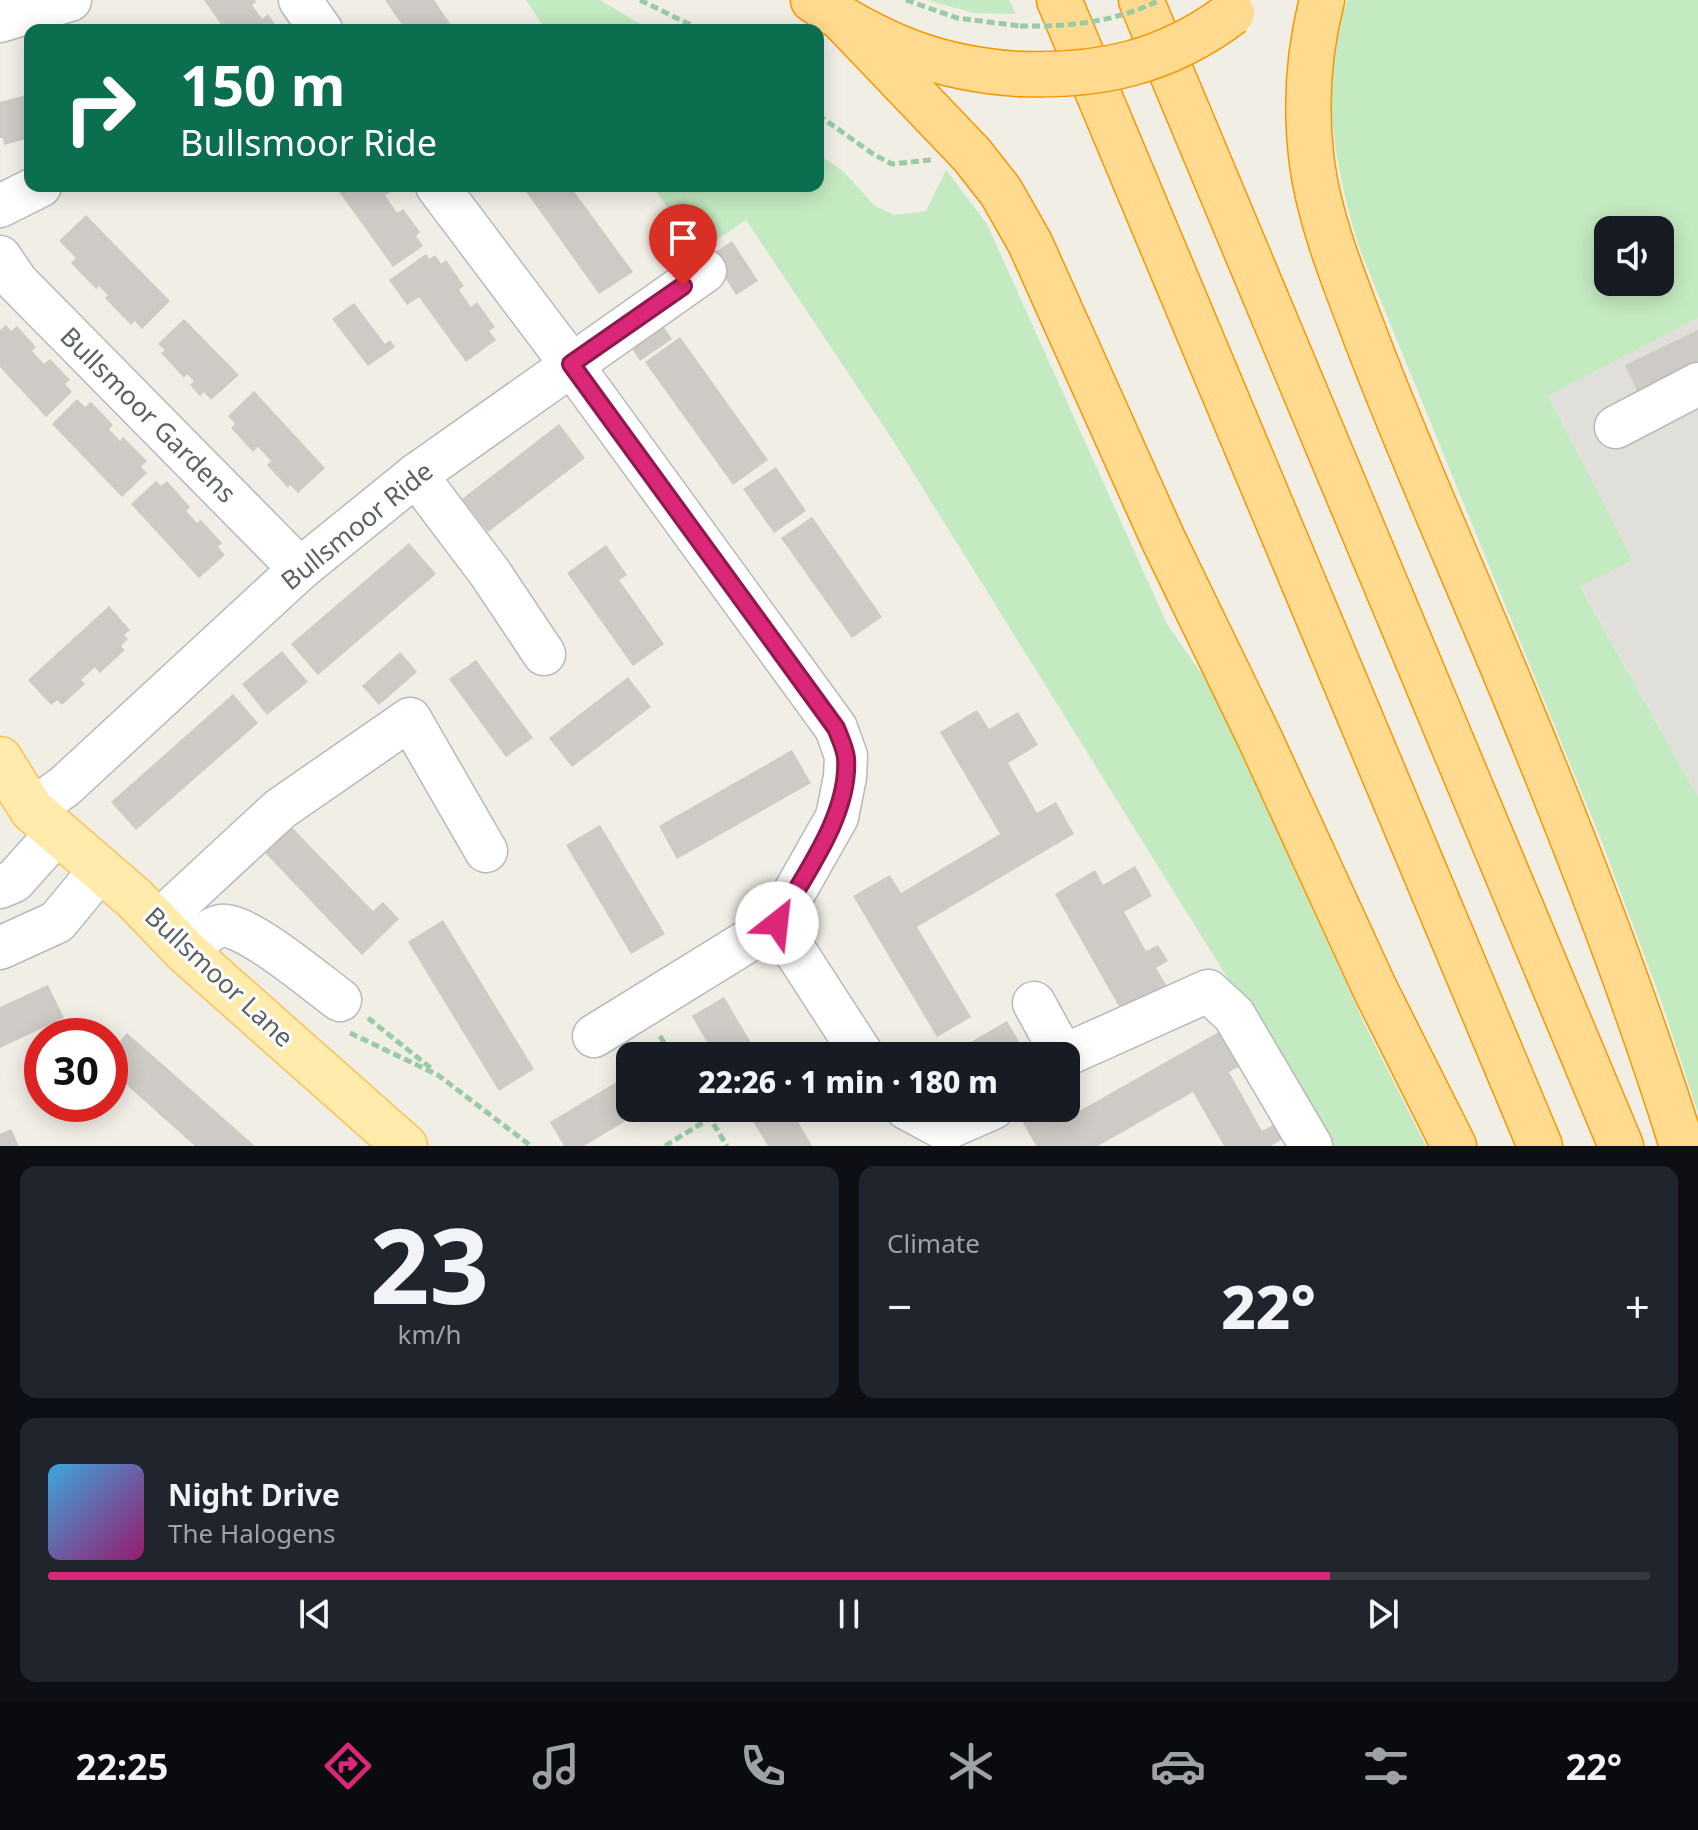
<!DOCTYPE html>
<html lang="en">
<head>
<meta charset="utf-8">
<style>
	:root { --surface:#171b24; --page:#20242c; --text:#f1f3f6; --muted:#9ea1a6; --line:#363941; --accent:#db2777 }
	body { margin:0; font-family:"Noto Sans",sans-serif; background:var(--page); color:var(--text); height:100vh; display:flex; flex-direction:column; font-size:30px; white-space:nowrap }
	* { box-sizing:border-box; margin:0 }
	p { font-size:26px; color:var(--muted) }
	.icon { flex:none; width:44px; height:44px; fill:none; stroke:currentColor; stroke-width:2; stroke-linecap:round; stroke-linejoin:round }
	.map { position:relative; height:1146px; overflow:hidden }
	.sheet { display:flex; flex-direction:column; gap:20px; padding:20px; background:#0d0f14; flex:1 }
	.sheet>* { flex:none }
	.guide { position:absolute; left:24px; top:24px; width:800px; height:168px; border-radius:16px; box-shadow:0 4px 20px #0003; background:#0b6e4f; color:#fff; overflow:hidden }
	.buttons { position:absolute; left:1594px; top:216px; display:grid; gap:16px }
	.buttons a { display:grid; place-items:center; width:80px; height:80px; border-radius:16px; background:var(--surface); box-shadow:0 4px 20px #0003; font-size:40px }
	.speed { position:absolute; left:24px; top:1018px; display:flex; gap:16px; font-size:40px; font-weight:700; text-align:center }
	.speed>* { display:grid; place-content:center; width:104px; height:104px; border-radius:50%; background:var(--surface); box-shadow:0 4px 20px #0003; line-height:1 }
	.speed .limit { border:12px solid #d22; background:#fff; color:#111 }
	.pin { position:absolute; display:grid; place-items:center; width:68px; height:68px; color:#fff; margin:-82px -34px; border-radius:50% 50% 50% 0; rotate:-45deg; box-shadow:0 0 8px #0007 }
	.pin .icon { rotate:45deg }
	.me { position:absolute; width:88px; margin:-44px; rotate:29deg; stroke-linejoin:round; filter:drop-shadow(0 0 6px #0008) }
	.turn { display:flex; align-items:center; gap:28px; height:168px; padding:0 24px; font-size:36px }
	.turn .icon { width:104px; height:104px; stroke-width:2.5 }
	.turn b { display:block; font-size:56px; line-height:68px }
	.big { font-size:60px; font-weight:800; line-height:1.1 }
	.sheet .card { flex:1; display:flex; flex-direction:column; justify-content:center; gap:12px; min-width:0; padding:0 28px; border-radius:16px; background:var(--page) }
	.sheet .dial { align-items:center; gap:0 }
	.dial b { font-size:104px; line-height:1 }
	.song { display:flex; align-items:center; gap:24px }
	.cover { width:96px; height:96px; border-radius:12px; background:linear-gradient(135deg,hsl(200 70% 55%),hsl(320 70% 35%)) }
	.played { height:8px; border-radius:4px; background:linear-gradient(90deg,var(--accent) 80%,var(--line) 80%) }
	.keys { display:flex; justify-content:space-around; direction:ltr }
	.heat { display:flex; justify-content:space-between; align-items:center; font-size:44px; direction:ltr }
	.sheet .tiles { flex:1; display:grid; gap:20px; grid-template-columns:1fr 1fr }
	.card:last-child { grid-column:span 2 }
	.trip { position:absolute; left:616px; top:1042px; width:464px; height:80px; border-radius:16px; background:var(--surface); box-shadow:0 4px 20px #0003; font-weight:800; line-height:80px; text-align:center }
	.tabs { display:flex; height:128px; justify-content:space-around; align-items:center; background:#090b0e; color:var(--muted) }
	.tabs .icon { width:56px; height:56px }
	.tabs .on { color:var(--accent) }
	.tabs b { font-size:36px; color:var(--text) }
	.map>svg:first-child { display:block }
	.industrial { fill:#e1dfda }
	.green { fill:#c4eac1; fill-rule:evenodd }
	.building { fill:#cecac5 }
	.lines { fill:none; stroke-linecap:round; stroke-linejoin:round }
	.minor-casing { stroke:#b6b9bd; stroke-width:45 }
	.major-casing { stroke:#fcc053; stroke-width:47 }
	.highway-casing { stroke:#f79700; stroke-width:47 }
	.path { stroke:#99cca4; stroke-width:5; stroke-dasharray:8 4; stroke-linecap:butt }
	.minor { stroke:#fff; stroke-width:42 }
	.major { stroke:#ffecad; stroke-width:44 }
	.highway { stroke:#ffda8f; stroke-width:44 }
	.highway-bridge-casing { stroke:#f79700; stroke-width:47; stroke-linecap:butt }
	.path-bridge { stroke:#99cca4; stroke-width:5; stroke-dasharray:8 4; stroke-linecap:butt }
	.highway-bridge { stroke:#ffda8f; stroke-width:44 }
	.route-casing { stroke:#8e194d; stroke-width:20 }
	.route { stroke:#db2777; stroke-width:14 }
	.labels { text-anchor:middle; stroke-width:6; stroke-linejoin:round; paint-order:stroke }
	.street-label { font-size:26px; fill:#5d6267; stroke:#fff }
</style>
</head>
<body>
<div class="map">
<svg width="1698" height="1146" viewBox="0 0 1698 1146">
	<rect width="100%" height="100%" fill="#f1eee6"/>
	<!-- industrial -->
	<path class="industrial" d="M1698 318V797L1580 585 1632 562 1548 396Z"/>
	<!-- green -->
	<g class="green">
		<path d="M526 0H600L650 30H546Z"/>
		<path d="M927 0H1009L1016 14 974 13Z"/>
		<path d="M1347 0H1698V318L1548 396 1633 561 1580 586 1698 797V1113L1662 1003 1600 837 1360 250C1341 188 1325 120 1334 54 1337 36 1342 18 1347 0ZM1608 230H1660V282H1608Z"/>
		<path d="M818 154 843 171 875 206 894 215 926 211 946 170 987 224 1167 624 1212 689 1367 1029 1426 1146H1332L894 442 746 220 699 252 652 186H818Z"/>
	</g>
	<!-- building -->
	<g class="building">
		<path d="M204 0H255L256 2 252 5 262 19 268 14 279 30H225Z"/>
		<path d="M385 0H434L451 25 445 30H406Z"/>
		<path d="M30 94V138L4 145 3 138H0V102Z"/>
		<path d="M335 186H387L391 192 385 195 397 213 403 209 420 232 416 236 423 246 393 267Z"/>
		<path d="M522 186H570L633 272 599 294Z"/>
		<path d="M86 215 170 301 142 329 135 321 131 325 105 298 108 295 99 286 96 289 71 263 76 258 59 241Z"/>
		<path d="M732 241 758 281 736 295 711 255Z"/>
		<path d="M426 254 429 259 435 255 441 264 446 260 464 286 459 290 471 307 477 302 495 327 489 331 496 340 466 362 419 297 407 305 389 280Z"/>
		<path d="M354 303 385 344 390 340 395 347 368 366 332 319Z"/>
		<path d="M654 313 672 339 640 361 623 335Z"/>
		<path d="M184 319 239 375 211 400 204 392 200 396 190 385 194 381 187 374 184 378 161 353 165 350 158 344Z"/>
		<path d="M6 325 11 331 17 326 36 347 32 351 44 364 50 359 70 380 65 384 72 392 46 417 0 367V330Z"/>
		<path d="M1698 330V375L1642 401 1625 365Z"/>
		<path d="M680 337 768 460 733 485 645 362Z"/>
		<path d="M254 391 325 468 298 493 290 485 288 488 267 465 271 461 258 447 253 452 231 428 235 424 228 416Z"/>
		<path d="M77 399 85 407 91 402 113 425 109 429 120 441 123 437 147 461 141 467 147 473 122 497 52 424Z"/>
		<path d="M559 424 585 458 488 532 462 499Z"/>
		<path d="M776 467 806 511 774 533 743 489Z"/>
		<path d="M156 481 161 486 167 481 190 507 186 511 197 523 201 520 222 543 218 547 225 555 199 578 131 504Z"/>
		<path d="M812 517 882 617 852 638 781 538Z"/>
		<path d="M409 543 436 574 318 675 291 644Z"/>
		<path d="M606 545 627 575 619 580 664 644 633 666 567 573Z"/>
		<path d="M109 606 130 630 124 635 128 639 121 646 125 650 100 673 95 667 81 680 85 684 62 705 57 700 51 705 28 680Z"/>
		<path d="M282 651 308 682 267 715 242 684Z"/>
		<path d="M400 652 417 672 379 705 362 686Z"/>
		<path d="M476 660 533 738 506 757 449 679Z"/>
		<path d="M628 677 651 707 572 767 549 738Z"/>
		<path d="M233 694 258 723 136 830 111 802Z"/>
		<path d="M977 710 989 729 1018 712 1038 745 1008 763 1037 813 1056 802 1074 834 917 927 971 1017 937 1037 853 896 890 875 901 893 1000 834 940 732Z"/>
		<path d="M792 750 811 783 677 859 659 826Z"/>
		<path d="M278 813 373 911 383 902 399 919 362 955 252 839Z"/>
		<path d="M600 825 665 934 631 954 566 845Z"/>
		<path d="M1135 866 1152 896 1124 912 1146 951 1158 945 1168 961 1156 968 1174 998 1129 1024 1055 894 1095 870 1103 885Z"/>
		<path d="M443 920 534 1069 499 1091 408 942Z"/>
		<path d="M48 985 64 1018 0 1048V1007Z"/>
		<path d="M724 997 759 1056H715L692 1016Z"/>
		<path d="M1007 1021 1026 1054 947 1056Z"/>
		<path d="M1231 1025 1251 1060 1229 1072 1262 1131 1278 1122 1286 1137 1271 1146H1224L1193 1092 1098 1146H1036L1021 1119 1040 1108H1062L1067 1118Z"/>
		<path d="M127 1033 255 1146H195L110 1070V1053Z"/>
		<path d="M630 1074V1108H647L584 1146H564L550 1122Z"/>
		<path d="M745 1108H790L812 1146H768Z"/>
		<path d="M11 1129 19 1146H0V1134Z"/>
	</g>
	<g class="lines">
		<defs>
			<g id="minor">
				<path d="M300 0 321 30"/>
				<path d="M0 21 70 0"/>
				<path d="M437 186 571 364 836 728 846 756 845 777 837 817 777 923 594 1036"/>
				<path d="M0 206 40 186"/>
				<path d="M0 257 17 282 300 569"/>
				<path d="M1616 427 1698 384"/>
				<path d="M416 475 490 573 544 654"/>
				<path d="M32 810 65 786 300 569 416 475 705 271"/>
				<path d="M0 887 14 881 57 833"/>
				<path d="M158 922 280 809 410 719 486 851"/>
				<path d="M777 923 863 1056"/>
				<path d="M0 948 57 922 100 870"/>
				<path d="M186 952C196 944 208 928 221 926 244 921 319 985 340 1000"/>
				<path d="M1034 1003 1063 1056"/>
				<path d="M1063 1056 1208 991 1234 1015 1311 1146"/>
				<path d="M906 1108 945 1129 993 1108"/>
			</g>
			<path id="major" d="M0 759 32 810 135 899 186 952 405 1146"/>
			<g id="highway">
				<path d="M813 0C880 45 938 69 1019 74"/>
				<path d="M1059 0 1540 1146"/>
				<path d="M1141 0 1621 1146"/>
				<path d="M1322 0C1308 54 1305 108 1312 163 1320 223 1345 282 1366 338 1414 464 1470 586 1521 711 1580 854 1636 998 1682 1146"/>
				<path d="M845 22 972 155 1001 192 1030 243 1163 539 1260 739 1375 989 1454 1146"/>
			</g>
		</defs>
		<!-- minor casing -->
		<use href="#minor" class="minor-casing"/>
		<!-- major casing -->
		<use href="#major" class="major-casing"/>
		<!-- highway casing -->
		<use href="#highway" class="highway-casing"/>
		<!-- path -->
		<g class="path">
			<path d="M640 0 701 30"/>
			<path d="M906 0 957 18 1020 26"/>
			<path d="M818 115 873 154 892 164 931 160"/>
			<path d="M368 1018 432 1069"/>
			<path d="M350 1033 438 1075 531 1146"/>
			<path d="M660 1036 672 1056"/>
			<path d="M704 1108 710 1118"/>
			<path d="M665 1146 710 1118 727 1146"/>
		</g>
		<!-- minor -->
		<use href="#minor" class="minor"/>
		<!-- major -->
		<use href="#major" class="major"/>
		<!-- highway -->
		<use href="#highway" class="highway"/>
		<defs>
			<path id="highway-bridge" d="M1019 74C1099 77 1166 63 1232 13"/>
		</defs>
		<!-- highway-bridge casing -->
		<use href="#highway-bridge" class="highway-bridge-casing"/>
		<!-- path-bridge -->
		<path class="path-bridge" d="M1020 26C1068 27 1116 22 1160 0"/>
		<!-- highway-bridge -->
		<use href="#highway-bridge" class="highway-bridge"/>
	</g>
	<g class="lines">
		<defs>
			<path id="route" d="M683 286 571 364 836 728C840 738 845 748 846 758 850 815 804 875 777 923"/>
		</defs>
		<!-- route casing -->
		<use href="#route" class="route-casing"/>
		<!-- route -->
		<use href="#route" class="route"/>
	</g>
	<g class="labels">
		<!-- street labels -->
		<g class="street-label">
			<text transform="translate(148 415) rotate(45)" y="9">Bullsmoor Gardens</text>
			<text transform="translate(357 526) rotate(-39)" y="9">Bullsmoor Ride</text>
			<text transform="translate(219 977) rotate(43)" y="9">Bullsmoor Lane</text>
		</g>
	</g>
</svg>
<div class="buttons">
<a><svg class="icon" aria-label="sound" viewBox="0 0 24 24"><path d="M4 9h4l5-4v14l-5-4H4zM17 9q2 3 0 6"/></svg></a>
</div>
<div class="speed"><div class="limit">30</div></div>
<div class="pin" style="left:683px;top:286px;background:#d93025"><svg class="icon" aria-label="arrive" viewBox="0 0 24 24"><path d="M6 21V4h12l-3 4 3 4H6"/></svg></div>
<svg class="me" style="left:777px;top:923px" viewBox="-20 -20 40 40"><circle r="19" fill="#fff"/><path d="M0-13L10 11 0 6-10 11z" fill="#db2777"/></svg>
<div class="trip">22:26 · 1 min · 180 m</div>
<div class="guide">
<div class="turn"><svg class="icon" aria-label="right" viewBox="0 0 24 24"><path d="M7 20v-9h11M14 6l5 5-5 5"/></svg><div><b>150 m</b>Bullsmoor Ride</div></div>
</div>
</div>
<section class="sheet">
<div class="tiles">
<div class="card dial"><b>23</b><p>km/h</p></div>
<div class="card"><p>Climate</p>
<div class="heat"><a>−</a><b class="big">22°</b><a>+</a></div>
</div>
<div class="card">
<div class="song"><i class="cover"></i><div><b>Night Drive</b><p>The Halogens</p></div></div>
<div class="played"></div>
<div class="keys"><svg class="icon" aria-label="previous" viewBox="0 0 24 24"><path d="M18 5L8 12l10 7zM5 5v14"/></svg><svg class="icon" aria-label="pause" viewBox="0 0 24 24"><path d="M8 5v14M16 5v14"/></svg><svg class="icon" aria-label="next" viewBox="0 0 24 24"><path d="M6 5l10 7-10 7zM19 5v14"/></svg></div>
</div>
</div>
</section>
<nav class="tabs">
<b>22:25</b>
<svg class="icon on" aria-label="directions" viewBox="0 0 24 24"><path d="M12 3l9 9-9 9-9-9zM9 14v-3h6M13 9l2 2-2 2"/></svg>
<svg class="icon" aria-label="music" viewBox="0 0 24 24"><path d="M9 18V5l10-2v13"/><circle cx="6" cy="18" r="3"/><circle cx="16" cy="16" r="3"/></svg>
<svg class="icon" aria-label="phone" viewBox="0 0 24 24"><path d="M5 4h4l2 5-3 2q2 4 5 5l2-3 5 2v4C11 20 4 13 5 4z"/></svg>
<svg class="icon" aria-label="climate" viewBox="0 0 24 24"><path d="M12 3v18M4 7l16 10M4 17L20 7"/></svg>
<svg class="icon" aria-label="car" viewBox="0 0 24 24"><path d="M5 17H2v-5l4-1 3-4h7l3 4 3 1v5h-3M9 17h6M6 11h13"/><circle cx="7" cy="17" r="2"/><circle cx="17" cy="17" r="2"/></svg>
<svg class="icon" aria-label="filters" viewBox="0 0 24 24"><path d="M4 7h16M4 17h16"/><circle cx="9" cy="7" r="2"/><circle cx="15" cy="17" r="2"/></svg>
<b>22°</b>
</nav>
</body>
</html>
